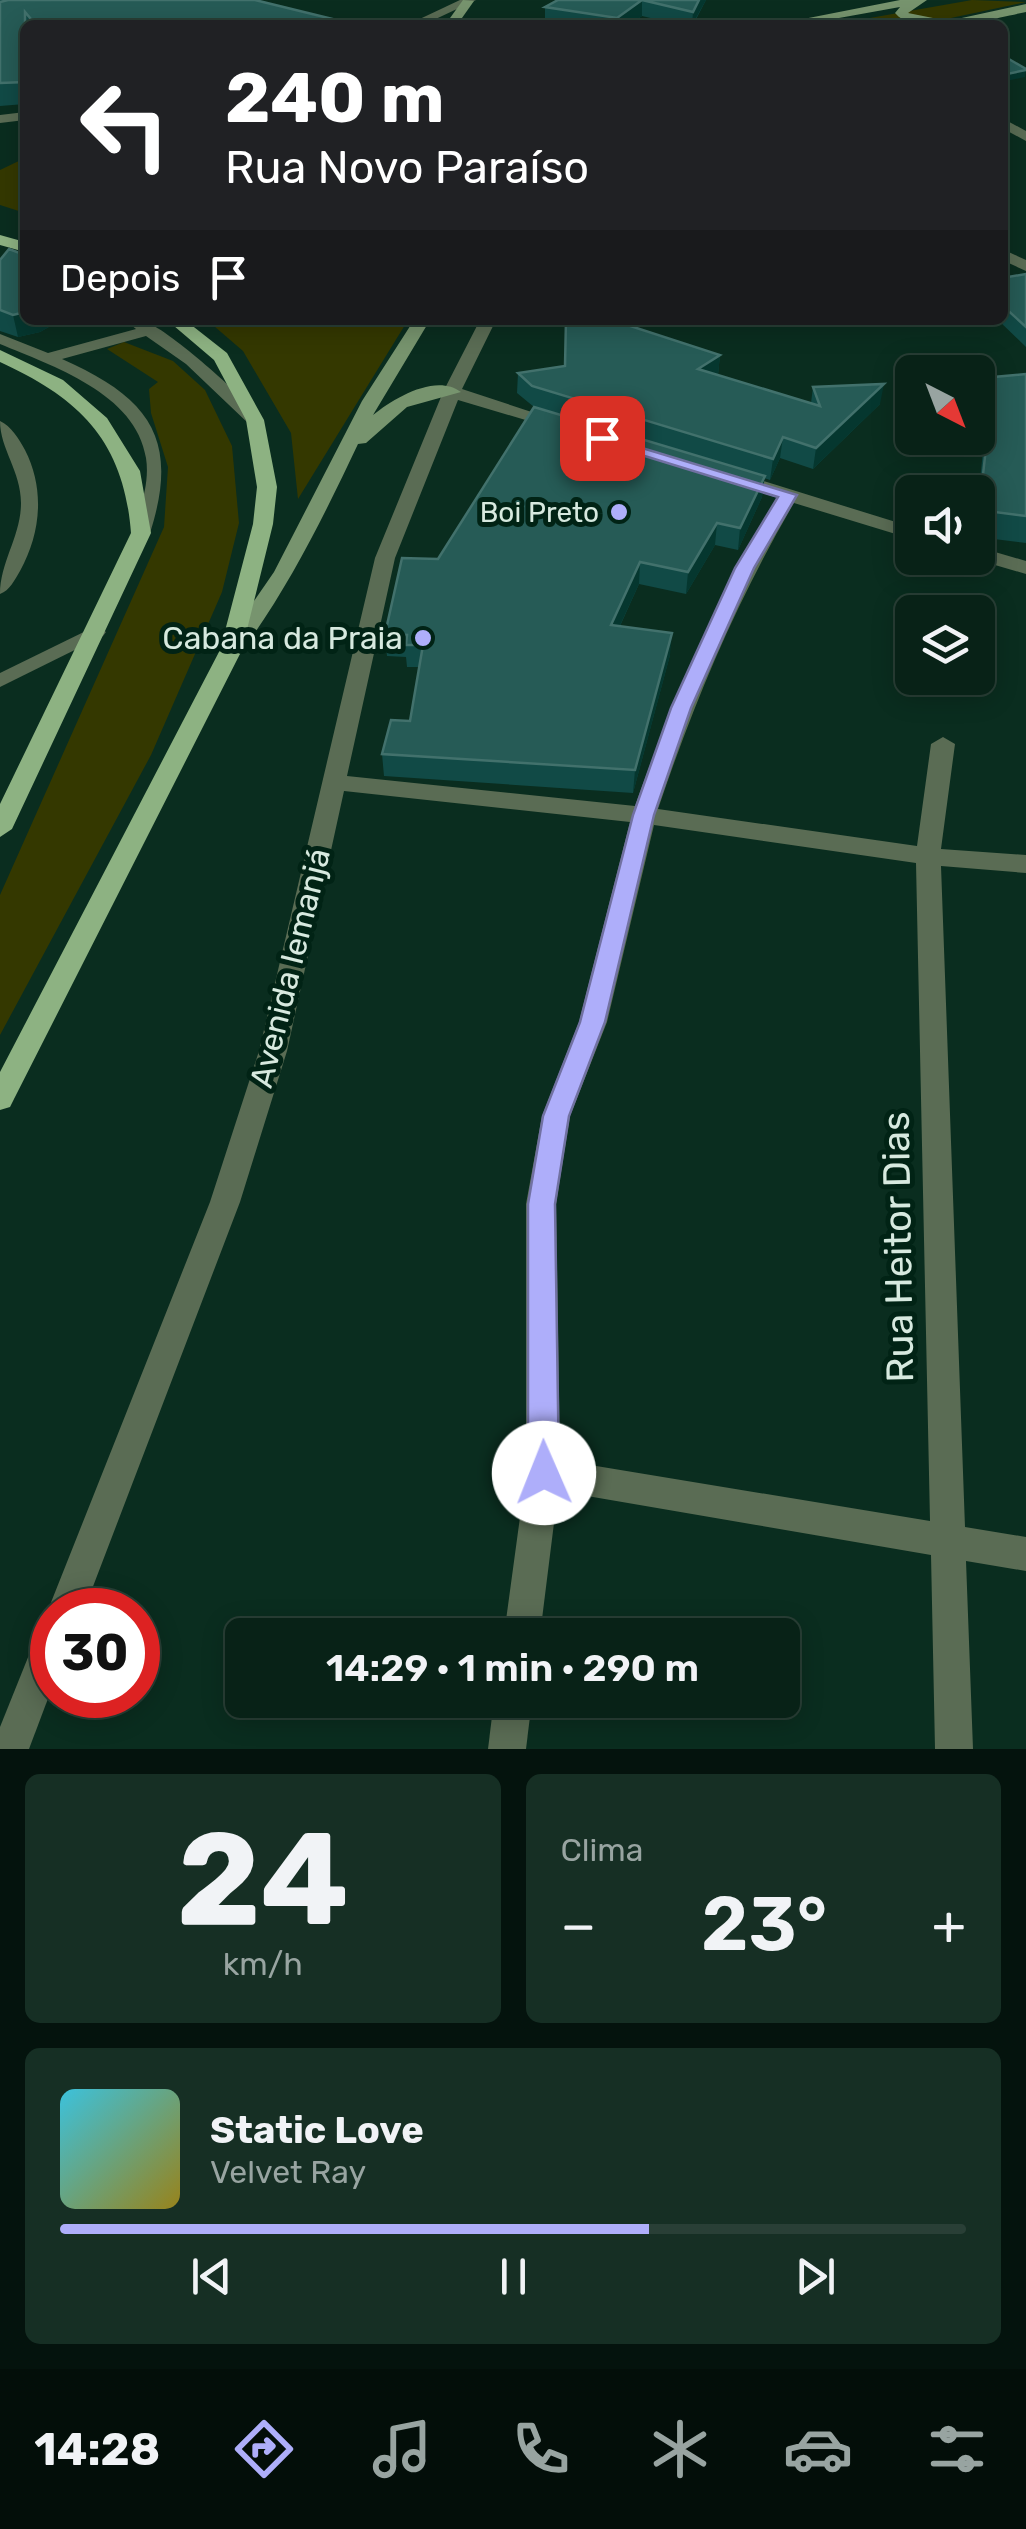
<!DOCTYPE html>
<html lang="pt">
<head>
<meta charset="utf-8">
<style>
	:root { --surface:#082217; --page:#162f24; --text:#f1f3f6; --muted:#98a4a1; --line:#293f36; --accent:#aeaefa }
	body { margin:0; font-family:Rubik,sans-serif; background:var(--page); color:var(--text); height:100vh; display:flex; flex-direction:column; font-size:38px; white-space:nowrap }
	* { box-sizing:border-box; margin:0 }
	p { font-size:32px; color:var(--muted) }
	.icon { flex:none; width:55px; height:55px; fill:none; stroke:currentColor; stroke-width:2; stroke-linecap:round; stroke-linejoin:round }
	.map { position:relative; height:1749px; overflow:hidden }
	.details { display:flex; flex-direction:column; gap:25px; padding:25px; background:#04130d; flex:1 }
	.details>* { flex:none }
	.banner { position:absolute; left:20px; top:20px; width:988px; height:305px; border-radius:15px; box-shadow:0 5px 25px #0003,0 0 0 2px var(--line); background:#202124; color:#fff; overflow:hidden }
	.needle { width:65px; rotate:138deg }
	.tools { position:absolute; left:895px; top:355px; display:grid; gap:20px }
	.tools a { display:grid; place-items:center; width:100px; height:100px; border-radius:15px; background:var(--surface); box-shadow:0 5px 25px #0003,0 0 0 2px var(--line); font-size:50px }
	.speed { position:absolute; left:30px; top:1588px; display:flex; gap:20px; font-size:50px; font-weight:700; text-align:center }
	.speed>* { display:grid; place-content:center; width:130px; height:130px; border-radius:50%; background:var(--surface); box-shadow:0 5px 25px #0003,0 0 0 2px var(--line); line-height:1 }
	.speed .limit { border:15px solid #d22; background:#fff; color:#111 }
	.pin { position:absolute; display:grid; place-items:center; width:85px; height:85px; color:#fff; margin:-42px; border-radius:20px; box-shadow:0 5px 15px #0006 }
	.me { position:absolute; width:110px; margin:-55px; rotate:359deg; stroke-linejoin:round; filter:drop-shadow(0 0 8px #0008) }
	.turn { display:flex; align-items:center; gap:35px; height:210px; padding:0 40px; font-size:45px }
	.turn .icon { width:130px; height:130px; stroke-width:2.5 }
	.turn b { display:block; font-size:70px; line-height:85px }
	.then { display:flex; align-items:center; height:95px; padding:0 40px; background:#0003; gap:20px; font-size:38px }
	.big { font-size:75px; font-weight:600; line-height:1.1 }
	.details .widget { flex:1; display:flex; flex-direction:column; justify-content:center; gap:15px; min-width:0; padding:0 35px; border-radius:15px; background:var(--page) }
	.details .dial { align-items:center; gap:0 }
	.dial b { font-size:130px; line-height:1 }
	.song { display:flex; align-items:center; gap:30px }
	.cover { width:120px; height:120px; border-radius:15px; background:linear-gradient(135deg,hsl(190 70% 55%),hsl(50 70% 35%)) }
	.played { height:10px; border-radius:5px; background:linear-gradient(90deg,var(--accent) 65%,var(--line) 65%) }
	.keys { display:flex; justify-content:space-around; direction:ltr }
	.heat { display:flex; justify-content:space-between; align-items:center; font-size:55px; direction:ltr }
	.details .tiles { flex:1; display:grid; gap:25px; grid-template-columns:1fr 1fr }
	.widget:last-child { grid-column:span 2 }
	.trip { position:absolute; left:225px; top:1618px; width:575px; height:100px; border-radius:15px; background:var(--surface); box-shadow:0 5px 25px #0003,0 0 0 2px var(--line); font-weight:600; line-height:100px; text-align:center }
	.tabs { display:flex; height:160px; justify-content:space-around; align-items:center; background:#030e09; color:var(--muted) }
	.tabs .icon { width:70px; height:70px }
	.tabs .on { color:var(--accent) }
	.tabs b { font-size:45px; color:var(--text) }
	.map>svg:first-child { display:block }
	.green { fill:#343800 }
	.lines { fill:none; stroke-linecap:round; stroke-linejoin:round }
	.lane { fill:#5a6c54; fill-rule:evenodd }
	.street { fill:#5a6c54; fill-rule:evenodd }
	.secondary { fill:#77946e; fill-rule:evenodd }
	.primary { fill:#8db282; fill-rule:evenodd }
	.wall { fill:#114a46 }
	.shaded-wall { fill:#05372f }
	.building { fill:#265b56; stroke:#42716c; stroke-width:2.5 }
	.route { fill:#aeaefa; stroke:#7171a2; stroke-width:2.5 }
	.poi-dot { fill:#aeaefa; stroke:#012315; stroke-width:4 }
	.labels { text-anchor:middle; stroke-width:10; stroke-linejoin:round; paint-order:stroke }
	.far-poi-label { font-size:28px; fill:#d7e9df; stroke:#012315; text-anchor:end }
	.poi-label { font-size:32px; fill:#d7e9df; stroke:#012315; text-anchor:end }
	.street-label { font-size:32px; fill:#d7e9df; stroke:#012315 }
	.near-street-label { font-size:38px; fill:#d7e9df; stroke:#012315 }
</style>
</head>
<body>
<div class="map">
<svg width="1026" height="1749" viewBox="0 0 1026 1749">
	<rect width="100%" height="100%" fill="#0a2d1f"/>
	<!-- green -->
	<g class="green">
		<path d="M972 0 1026 2 918 25H830Z"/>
		<path d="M25 158V213L0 205V170Z"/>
		<path d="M207 320H408L298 499 291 433 243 351Z"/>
		<path d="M124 342 173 361 205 390 232 446 239 523 222 592 151 755 0 1035V895L164 527 168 467 151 413 149 389 158 382 107 349Z"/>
	</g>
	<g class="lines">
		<!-- lane -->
		<g class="lane">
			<path d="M125 320C131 320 136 319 141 320 166 326 245 398 263 420L255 425 249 424 186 364 146 336 62 359C150 398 180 439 150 533L141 538 132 533C140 509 150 484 146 458 136 393 52 366 0 344V334L48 353 136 329Z"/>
			<path d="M0 421C11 426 19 439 25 450 45 489 41 533 20 571 14 581 10 590 0 594 0 562 21 536 21 503 21 471 0 449 0 421Z"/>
			<path d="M96 626 106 632 103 636 0 687V673Z"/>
		</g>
		<!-- street -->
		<g class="street">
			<path d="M460 0H476L423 25H407Z"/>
			<path d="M25 112V120L0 123V115Z"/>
			<path d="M1002 118 1026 131V141L1002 128Z"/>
			<path d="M1002 249 1026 260V271L1002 260Z"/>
			<path d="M480 320H496L462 389 568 424 559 430 458 400 395 558 347 776 635 806C673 698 719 596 778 498L724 481 721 477 731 471 912 527V539L794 503C737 600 694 702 658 809L917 846 931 744 943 737 955 744 941 849 1026 855V873L941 866 965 1527 1026 1537V1571L966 1561 973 1749H935L931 1555 558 1491 540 1635H504L526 1473V1204L542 1116 579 1022 630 822 344 791 287 1051 240 1202 84 1610H52V1621L48 1610 210 1202 259 1051 375 558 443 392ZM654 825 916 863 930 1521 560 1460 556 1204 570 1116 607 1022Z"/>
			<path d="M978 547 1026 561V574L971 558H978Z"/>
			<path d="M52 1625V1688L29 1749H0V1727L39 1630Z"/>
			<path d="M494 1700H532L526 1749H488Z"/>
		</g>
		<!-- secondary -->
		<g class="secondary">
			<path d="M463 0 474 1 457 25H445Z"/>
			<path d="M900 0H927L908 13 948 21 1026 4V12C995 18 918 40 895 13L900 7 800 25H773Z"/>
			<path d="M414 320H430L373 415C394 398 436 373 461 392L407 407 366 443 358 444C323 518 288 589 239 655H223L220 650 274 572 362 401Z"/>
		</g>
		<!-- primary -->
		<g class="primary">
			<path d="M0 235 25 242V252L0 245Z"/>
			<path d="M167 320H185L227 353 264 420 277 487 273 524 242 650 14 1099 10 1107 0 1110V1072L220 650 253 524 257 487 246 420 214 360Z"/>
			<path d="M0 350 63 380 107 418 140 471 151 533 12 829 0 837V804L131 533C124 442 81 399 0 362Z"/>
		</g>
	</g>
	<!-- wall -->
	<g class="wall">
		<path d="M0 0 357 25H25V104L0 106Z"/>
		<path d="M558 0H706L693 25H680L642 16 629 25H561L545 23V7Z"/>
		<path d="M0 260 25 320H61L40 332 18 337 0 331Z"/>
		<path d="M1026 274V347L998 320H1002V278Z"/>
		<path d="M565 320H797V321L620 323 720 355 718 375 811 403 813 387 880 404 813 469 780 458 770 480 764 478 762 497 738 550 715 545 686 594 639 584 620 626 670 655 633 793 384 776 382 754 410 721 420 667H407L406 657 387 656 385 634 438 559 534 407 517 393 518 373 565 366Z"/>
		<path d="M1026 374V543L978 537V500L988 402 994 377Z"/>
	</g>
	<!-- shaded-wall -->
	<g class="shaded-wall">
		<path d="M642 0V16L629 25H617V18Z"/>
		<path d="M699 0H706L692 25 693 12Z"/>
		<path d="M1026 70 1025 77 1002 82V75Z"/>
		<path d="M25 312V320H61L40 332 18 337 13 315Z"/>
		<path d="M720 355 718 375 698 369Z"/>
		<path d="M884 384 880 404 813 469 816 448Z"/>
		<path d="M783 437 780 458 770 480 773 459Z"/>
		<path d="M765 476 762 497 738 550 740 528Z"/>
		<path d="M717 523 715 545 686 594 688 572Z"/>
		<path d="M640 562 639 584 610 647 611 625Z"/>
		<path d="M672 633 670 655 633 793 635 770Z"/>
	</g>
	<!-- building -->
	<g class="building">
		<path d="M8 0H255L357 25H36L25 12V82L0 83V2Z"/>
		<path d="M558 0H699L693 12 642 0 617 18 545 7Z"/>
		<path d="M1002 55 1026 69V70L1002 75Z"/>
		<path d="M9 249 25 255V312L13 315 0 310V260Z"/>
		<path d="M1026 274V327L1002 305V278Z"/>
		<path d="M566 320H612L720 355 698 369 820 406 813 387 884 384 816 448 783 437 773 459 532 386 518 373 565 366Z"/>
		<path d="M1026 374V516L979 510 994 377Z"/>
		<path d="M534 407 765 476 740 528 717 523 688 572 640 562 611 625 672 633 635 770 382 754 391 720 410 721 423 645H406L407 635 385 634 402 558 438 559Z"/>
	</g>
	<!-- route -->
	<path class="route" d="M596 434 797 495 754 568 691 708 654 815 605 1022 569 1116 555 1204 559 1473 554 1483 544 1488 533 1483 528 1473V1204L543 1116 580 1022 633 815 671 708 735 568 778 497 596 441Z"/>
	<!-- markers -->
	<g class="poi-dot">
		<circle cx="619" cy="512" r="10"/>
		<circle cx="423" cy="638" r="10"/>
	</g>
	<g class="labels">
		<!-- far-poi labels -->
		<g class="far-poi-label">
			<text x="599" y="522">Boi Preto</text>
		</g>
		<!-- poi labels -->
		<g class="poi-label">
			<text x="403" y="649">Cabana da Praia</text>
		</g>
		<!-- street labels -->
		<g class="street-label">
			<text transform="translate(290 968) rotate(-76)" y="11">Avenida Iemanjá</text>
		</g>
		<!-- near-street labels -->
		<g class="near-street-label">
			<text transform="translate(898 1247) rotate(-91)" y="13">Rua Heitor Dias</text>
		</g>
	</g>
</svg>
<div class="tools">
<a><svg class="needle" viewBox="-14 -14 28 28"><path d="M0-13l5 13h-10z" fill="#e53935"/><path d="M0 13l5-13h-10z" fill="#98a4a1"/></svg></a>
<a><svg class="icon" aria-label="sound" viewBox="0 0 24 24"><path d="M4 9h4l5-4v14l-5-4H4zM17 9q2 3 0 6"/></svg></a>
<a><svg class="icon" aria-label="layers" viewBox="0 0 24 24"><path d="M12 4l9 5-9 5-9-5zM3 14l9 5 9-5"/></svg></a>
</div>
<div class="speed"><div class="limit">30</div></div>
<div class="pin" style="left:602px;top:438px;background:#d93025"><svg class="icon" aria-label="arrive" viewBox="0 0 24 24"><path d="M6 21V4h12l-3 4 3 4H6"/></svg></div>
<svg class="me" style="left:544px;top:1473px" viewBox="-20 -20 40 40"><circle r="19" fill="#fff"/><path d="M0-13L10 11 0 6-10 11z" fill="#aeaefa"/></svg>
<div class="trip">14:29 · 1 min · 290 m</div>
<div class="banner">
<div class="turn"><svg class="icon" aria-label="left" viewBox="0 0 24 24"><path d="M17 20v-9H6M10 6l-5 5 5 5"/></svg><div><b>240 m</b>Rua Novo Paraíso</div></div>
<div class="then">Depois<svg class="icon" aria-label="arrive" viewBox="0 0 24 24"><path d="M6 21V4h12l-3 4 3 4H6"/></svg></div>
</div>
</div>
<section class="details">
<div class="tiles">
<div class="widget dial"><b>24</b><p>km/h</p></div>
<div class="widget"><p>Clima</p>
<div class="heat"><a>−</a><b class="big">23°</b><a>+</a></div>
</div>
<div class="widget">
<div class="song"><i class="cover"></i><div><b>Static Love</b><p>Velvet Ray</p></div></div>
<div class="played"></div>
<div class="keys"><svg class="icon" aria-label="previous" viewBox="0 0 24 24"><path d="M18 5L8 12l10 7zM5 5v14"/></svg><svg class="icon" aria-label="pause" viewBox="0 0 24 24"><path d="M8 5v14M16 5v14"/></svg><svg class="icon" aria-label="next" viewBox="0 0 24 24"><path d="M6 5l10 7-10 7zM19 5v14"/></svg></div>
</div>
</div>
</section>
<nav class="tabs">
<b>14:28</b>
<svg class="icon on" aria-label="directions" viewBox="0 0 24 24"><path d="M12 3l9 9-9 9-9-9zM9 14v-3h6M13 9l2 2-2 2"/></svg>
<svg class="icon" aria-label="music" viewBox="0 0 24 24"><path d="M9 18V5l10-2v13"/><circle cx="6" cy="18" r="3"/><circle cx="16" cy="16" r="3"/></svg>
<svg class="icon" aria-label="phone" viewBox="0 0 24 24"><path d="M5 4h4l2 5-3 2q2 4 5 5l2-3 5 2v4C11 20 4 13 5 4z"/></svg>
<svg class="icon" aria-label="climate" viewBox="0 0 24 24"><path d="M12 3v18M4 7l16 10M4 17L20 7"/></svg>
<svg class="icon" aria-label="car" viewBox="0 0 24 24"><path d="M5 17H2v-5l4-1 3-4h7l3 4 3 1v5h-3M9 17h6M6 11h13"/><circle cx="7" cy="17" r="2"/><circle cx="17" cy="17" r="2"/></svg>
<svg class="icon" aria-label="filters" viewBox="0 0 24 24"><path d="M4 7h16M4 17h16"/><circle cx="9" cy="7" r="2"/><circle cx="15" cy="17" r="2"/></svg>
</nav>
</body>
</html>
